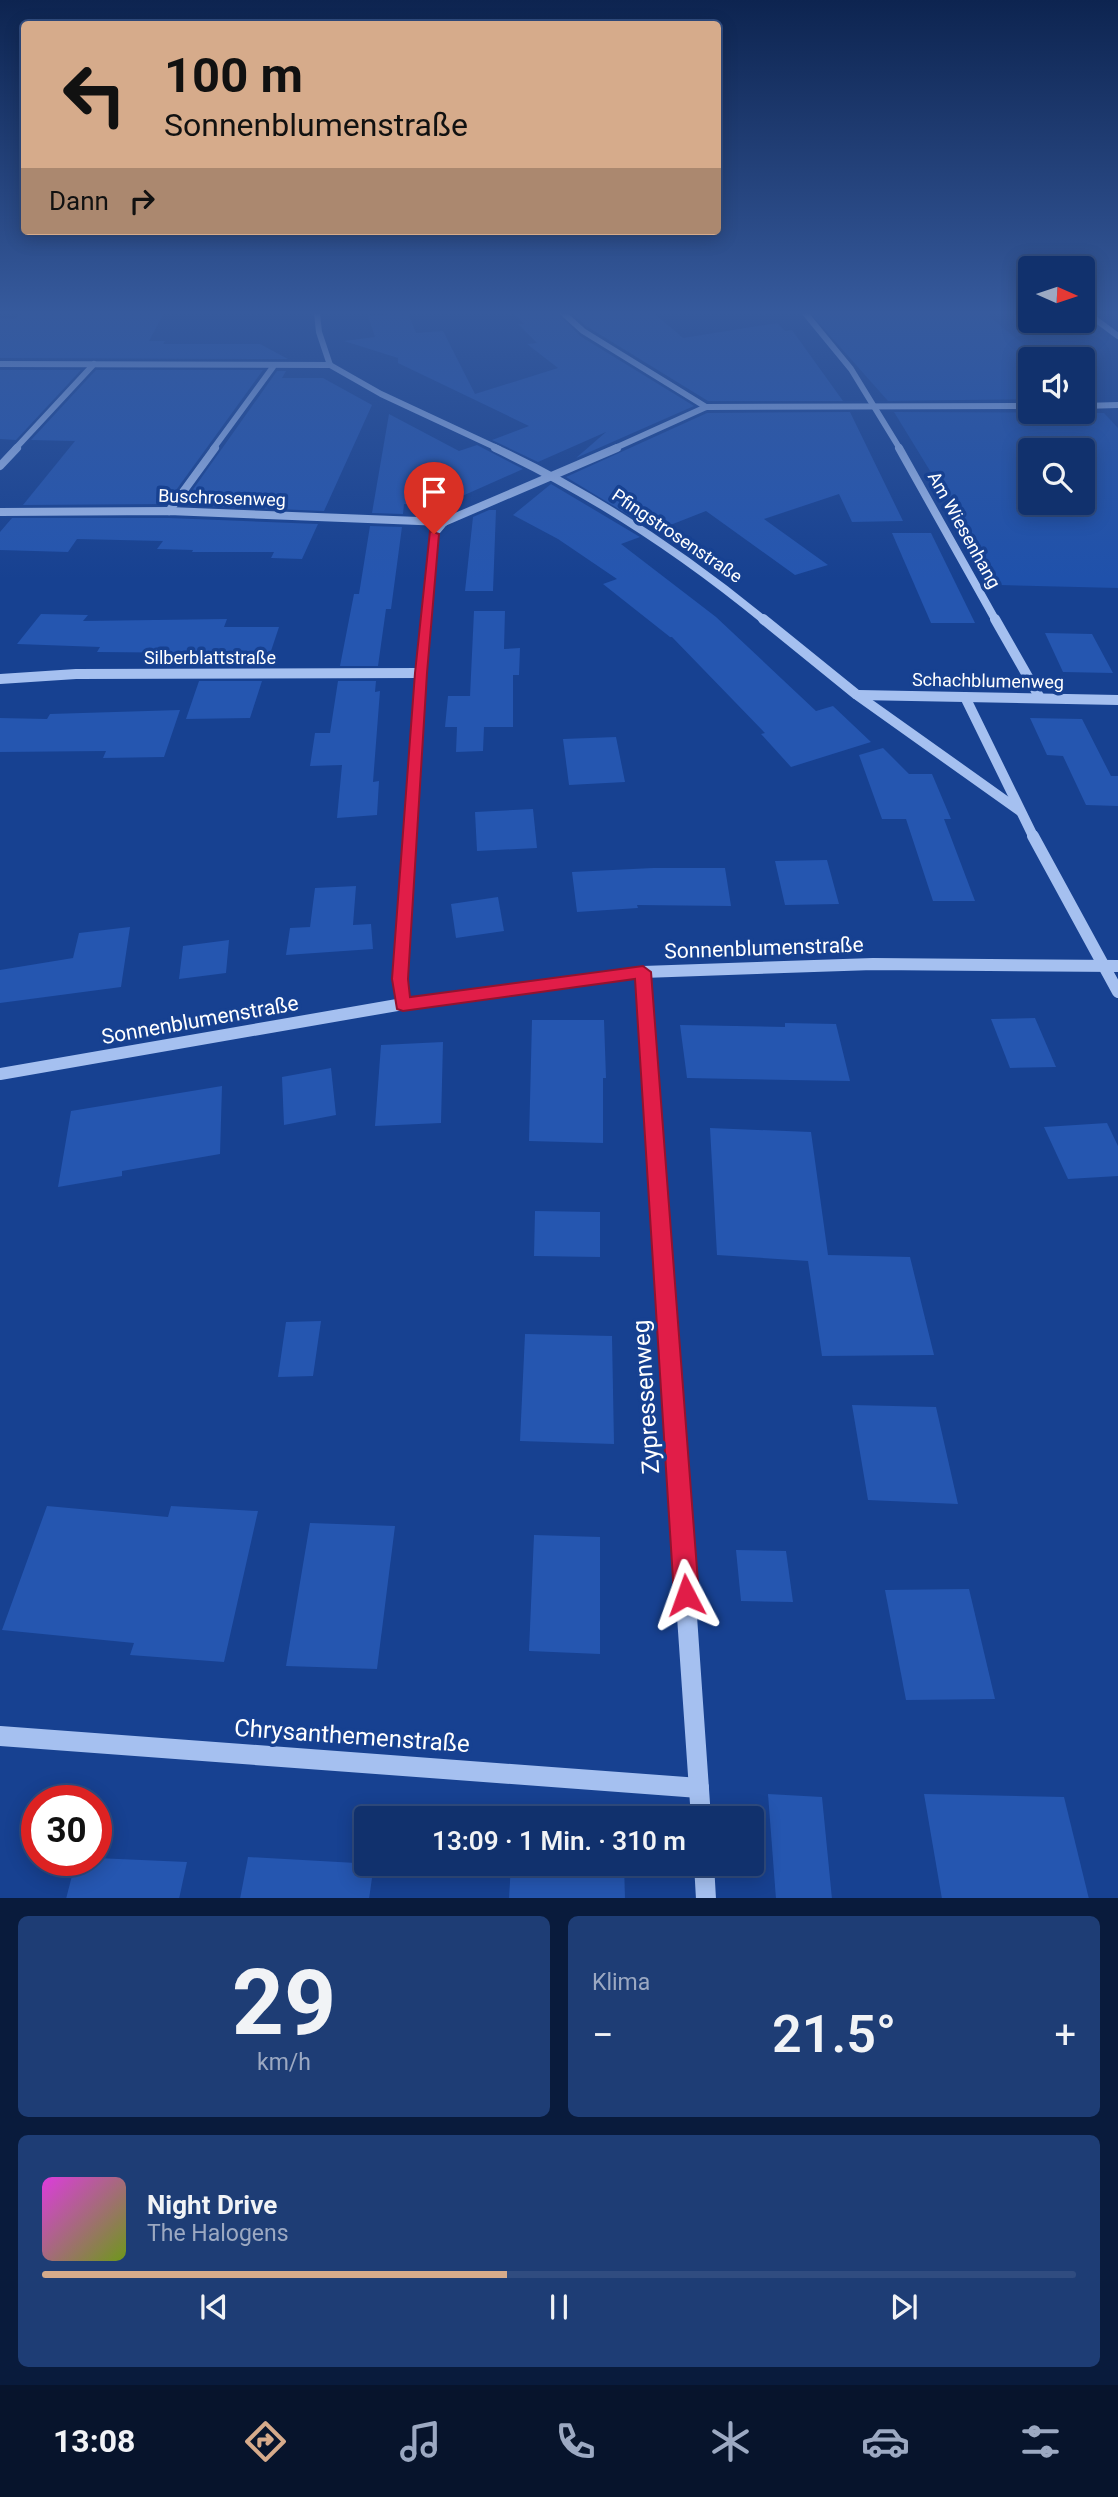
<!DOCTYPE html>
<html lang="de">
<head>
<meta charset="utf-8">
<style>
	:root { --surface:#11316d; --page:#1e3d75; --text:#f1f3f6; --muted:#9ca9c2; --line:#304c80; --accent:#d6ab8b }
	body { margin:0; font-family:Roboto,sans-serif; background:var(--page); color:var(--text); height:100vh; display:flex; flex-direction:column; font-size:26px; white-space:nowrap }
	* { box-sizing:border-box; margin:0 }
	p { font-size:23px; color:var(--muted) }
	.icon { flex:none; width:38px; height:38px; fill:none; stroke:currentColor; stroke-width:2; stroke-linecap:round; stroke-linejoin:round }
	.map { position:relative; height:1898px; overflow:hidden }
	.details { display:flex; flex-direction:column; gap:18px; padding:18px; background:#091b3c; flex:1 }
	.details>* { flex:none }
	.guide { position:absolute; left:21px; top:21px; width:700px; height:214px; border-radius:7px; box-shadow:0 4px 18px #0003,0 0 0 2px var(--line); background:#d6ab8b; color:#111; overflow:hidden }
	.needle { width:46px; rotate:93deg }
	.buttons { position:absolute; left:1018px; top:256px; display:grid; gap:14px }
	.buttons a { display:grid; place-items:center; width:77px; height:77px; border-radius:7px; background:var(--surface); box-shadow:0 4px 18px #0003,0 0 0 2px var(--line); font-size:35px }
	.speed { position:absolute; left:21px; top:1785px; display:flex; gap:14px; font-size:35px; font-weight:700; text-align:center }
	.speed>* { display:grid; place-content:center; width:91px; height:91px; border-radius:50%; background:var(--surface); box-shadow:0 4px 18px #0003,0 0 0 2px var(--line); line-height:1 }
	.speed .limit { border:10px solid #d22; background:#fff; color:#111 }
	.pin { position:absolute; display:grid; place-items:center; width:60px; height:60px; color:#fff; margin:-72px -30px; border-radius:50% 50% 50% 0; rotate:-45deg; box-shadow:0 0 7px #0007 }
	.pin .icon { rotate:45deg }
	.me { position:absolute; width:77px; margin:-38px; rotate:356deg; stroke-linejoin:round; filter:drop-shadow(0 0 5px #0008) }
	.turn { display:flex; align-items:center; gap:24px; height:147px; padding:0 28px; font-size:32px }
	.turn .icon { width:91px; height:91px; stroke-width:2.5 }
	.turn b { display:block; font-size:49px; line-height:60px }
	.then { display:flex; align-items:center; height:66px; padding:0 28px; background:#0003; gap:14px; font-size:26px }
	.big { font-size:52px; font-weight:600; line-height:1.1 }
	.details .tile { flex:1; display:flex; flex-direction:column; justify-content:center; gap:10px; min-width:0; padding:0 24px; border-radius:10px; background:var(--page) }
	.details .dial { align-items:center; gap:0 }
	.dial b { font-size:91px; line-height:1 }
	.song { display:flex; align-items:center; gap:21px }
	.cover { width:84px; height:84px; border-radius:10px; background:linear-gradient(135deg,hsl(300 70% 55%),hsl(80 70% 35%)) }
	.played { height:7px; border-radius:4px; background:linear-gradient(90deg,var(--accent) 45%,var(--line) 45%) }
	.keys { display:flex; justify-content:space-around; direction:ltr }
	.heat { display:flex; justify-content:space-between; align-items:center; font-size:38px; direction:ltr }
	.details .tiles { flex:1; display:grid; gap:18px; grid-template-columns:1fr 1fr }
	.tile:last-child { grid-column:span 2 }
	.trip { position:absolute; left:354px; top:1806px; width:410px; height:70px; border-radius:7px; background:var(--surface); box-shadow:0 4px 18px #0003,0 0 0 2px var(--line); font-weight:600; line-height:70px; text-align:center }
	.dock { display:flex; height:112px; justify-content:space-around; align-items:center; background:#07142c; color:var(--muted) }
	.dock .icon { width:49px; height:49px }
	.dock .selected { color:var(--accent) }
	.dock b { font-size:32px; color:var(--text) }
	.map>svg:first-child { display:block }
	.green { fill:#1f51ab; fill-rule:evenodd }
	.building { fill:#2556b0 }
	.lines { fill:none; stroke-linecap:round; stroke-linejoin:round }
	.minor-far5 { stroke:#a5c0f0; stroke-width:6 }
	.minor-far4 { stroke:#a5c0f0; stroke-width:8 }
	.minor-far3 { stroke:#a5c0f0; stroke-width:10 }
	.minor-far2 { stroke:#a5c0f0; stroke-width:12 }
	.minor-far1 { stroke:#a5c0f0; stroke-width:16 }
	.minor { stroke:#a5c0f0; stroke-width:20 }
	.route { fill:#e11d48; stroke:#92132f; stroke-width:2 }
	.labels { text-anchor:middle; stroke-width:7; stroke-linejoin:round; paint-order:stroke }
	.far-street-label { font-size:18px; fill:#fff; stroke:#174191 }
	.street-label { font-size:21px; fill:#fff; stroke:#174191 }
	.near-street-label { font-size:24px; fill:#fff; stroke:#174191 }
</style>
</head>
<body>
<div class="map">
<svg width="1118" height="1899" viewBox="0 0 1118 1899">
	<rect width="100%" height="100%" fill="#174191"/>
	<!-- green -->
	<g class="green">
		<path d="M810 313H985L1041 359H1031V399L888 401Z"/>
		<path d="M894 412 1104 413 1118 428V588L1000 585ZM1031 450H1083V502H1031Z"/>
	</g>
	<!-- building -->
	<g class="building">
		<path d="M21 313H164L149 341H165L163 344H260L288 359 0 358V318L15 319Z"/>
		<path d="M408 313 416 333 443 331 475 394 558 368 527 344 537 343 518 324H524L514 313H557L580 336 694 406 576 458 606 432 538 462 492 440 529 426 398 363V358L344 341 375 337 368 316Z"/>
		<path d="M572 313H654L683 338 777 323 785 331 792 330 843 401H708L586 326Z"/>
		<path d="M0 370H81L16 440 0 439Z"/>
		<path d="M96 370H263L166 504 23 505 75 441 31 440Z"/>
		<path d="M277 371H286L282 378H323L372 405 324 511 182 505Z"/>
		<path d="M850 412 903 521 852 522 839 494 764 519 828 565 795 575 706 511 655 531 566 477 707 413Z"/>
		<path d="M389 414 459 451 477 445 523 469 442 505 413 492 410 504H404L403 514 372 513Z"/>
		<path d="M551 484 640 537 621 544 716 617 816 711 833 706 871 742 791 767 761 734 765 733 672 637H670L603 584 617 579 558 539 513 515Z"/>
		<path d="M489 510H496L493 591H465L473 517Z"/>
		<path d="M12 518H169L318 524 302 559 271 558 274 552H192L193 550 157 549 163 541 77 539 68 552 0 550V532Z"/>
		<path d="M370 526 402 527 391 609H386L378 666H340L354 594H359Z"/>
		<path d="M892 533H931L975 623H931Z"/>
		<path d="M474 611H505L504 649 520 648 519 675H513V727H484L483 751 456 752 457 727H445L448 696H470Z"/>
		<path d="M41 614 88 615 83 621 227 619 224 627H279L266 666H204L209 653 97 652 100 647 17 644Z"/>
		<path d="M1045 633 1092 634 1113 673 1063 672Z"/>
		<path d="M199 681H262L250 718 186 719Z"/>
		<path d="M338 681H376L375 692 380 691 373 782 379 781 377 815 337 818 342 765 310 766 315 733H330Z"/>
		<path d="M180 710 164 757 103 758 106 751 0 752V718L47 719 50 714Z"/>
		<path d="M1030 718 1082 719 1111 776H1118V806L1086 805 1063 756 1047 755Z"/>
		<path d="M616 737 625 782 569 785 563 739Z"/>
		<path d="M883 748 909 774H932L951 819H944L975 901H933L906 819H882L859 755Z"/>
		<path d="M533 809 537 848 477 851 475 812Z"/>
		<path d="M827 860 839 904 785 905 775 861Z"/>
		<path d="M653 868H725L731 906 637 905 638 908 577 912 572 872Z"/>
		<path d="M356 886 353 925 371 924 373 949 286 955 290 928 310 927 315 888Z"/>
		<path d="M498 897 504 931 456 938 451 904Z"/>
		<path d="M130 927 121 987 0 1003V970L73 958 79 933Z"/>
		<path d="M229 940 226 973 179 979 183 946Z"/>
		<path d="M1035 1018 1056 1067 1010 1068 991 1019Z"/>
		<path d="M532 1020H604L606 1078H603V1143L529 1141Z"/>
		<path d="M785 1023 836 1024 850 1081 687 1078 680 1025 785 1027Z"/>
		<path d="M443 1042 441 1123 375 1126 381 1045Z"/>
		<path d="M331 1068 336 1115 284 1125 282 1077Z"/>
		<path d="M222 1086 220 1154 122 1171V1176L58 1187 71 1111Z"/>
		<path d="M1107 1123 1118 1146V1176L1068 1179 1044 1127Z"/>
		<path d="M710 1128 811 1132 828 1255 910 1257 934 1355 822 1356 808 1261 717 1255Z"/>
		<path d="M535 1211 600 1212V1257L534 1256Z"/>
		<path d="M321 1321 313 1376 278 1377 286 1322Z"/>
		<path d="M525 1334 612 1336 614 1444 520 1441Z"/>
		<path d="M852 1405 936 1407 958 1504 868 1500Z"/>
		<path d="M47 1506 168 1517 171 1506 258 1511 224 1662 130 1655 134 1643 2 1630Z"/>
		<path d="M310 1523 395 1526 377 1669 286 1666Z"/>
		<path d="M534 1535 600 1537V1654L529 1651Z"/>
		<path d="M736 1550 786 1551 793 1602 741 1601Z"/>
		<path d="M969 1589 995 1699 906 1700 885 1590Z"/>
		<path d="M768 1794 822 1797 832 1899H776Z"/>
		<path d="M924 1794 1064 1797 1089 1899H942Z"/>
		<path d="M248 1857 374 1864 369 1899H240Z"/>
		<path d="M96 1858 187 1862 179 1899H66L76 1860H96Z"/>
		<path d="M511 1864H624L625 1899H509Z"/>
	</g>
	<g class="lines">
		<!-- minor-far5 -->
		<g class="minor-far5">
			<path d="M317 313 319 332 330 365 381 394 499 449"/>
			<path d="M563 313 583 331 706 407"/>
			<path d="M805 313 851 369 900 449"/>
			<path d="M1087 313 1118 336"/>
			<path d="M0 364 330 365"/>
			<path d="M1083 406 1118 405"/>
			<path d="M15 449 94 364"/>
			<path d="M213 449 273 367"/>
			<path d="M613 449 706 407 1031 406"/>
		</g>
		<!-- minor-far4 -->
		<g class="minor-far4">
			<path d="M495 448C593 494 681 552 765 621"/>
			<path d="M899 448 996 621"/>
			<path d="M0 466 17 448"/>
			<path d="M169 511 215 448"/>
			<path d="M0 512 169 511 444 522"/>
			<path d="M426 621 434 534 444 522 617 448"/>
		</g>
		<!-- minor-far3 -->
		<g class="minor-far3">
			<path d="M763 619 857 695 1020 811"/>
			<path d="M995 619 1040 698"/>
			<path d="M0 679 76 674 421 673"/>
			<path d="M858 695 1118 700"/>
			<path d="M965 697 1034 838"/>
			<path d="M410 838 426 619"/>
		</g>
		<!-- minor-far2 -->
		<g class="minor-far2">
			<path d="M1033 836 1118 992"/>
			<path d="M643 972 653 1112"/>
			<path d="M403 1004 400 979 410 836"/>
			<path d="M0 1074 403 1004 643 972 873 964 1118 966"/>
		</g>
		<!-- minor-far1 -->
		<path class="minor-far1" d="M652 1110 676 1459"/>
		<!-- minor -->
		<g class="minor">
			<path d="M676 1458 701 1818"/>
			<path d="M0 1736 699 1788"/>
			<path d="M704 1864 706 1899"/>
		</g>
	</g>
	<!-- sky -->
	<linearGradient id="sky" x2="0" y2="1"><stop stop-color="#0d2450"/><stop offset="0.54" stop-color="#365a9d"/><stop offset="1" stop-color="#365a9d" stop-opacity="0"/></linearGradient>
	<rect width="1118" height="579" fill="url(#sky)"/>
	<!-- route -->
	<path class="route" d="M430 531 439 534 427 673 408 979 410 997 643 966 651 972 699 1595 695 1604 686 1607 677 1604 674 1595 635 979 403 1011 397 1009 392 979 415 673Z"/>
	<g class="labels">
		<!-- far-street labels -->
		<g class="far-street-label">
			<text transform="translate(222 498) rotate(2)" y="6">Buschrosenweg</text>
			<text transform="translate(964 530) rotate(61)" y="6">Am Wiesenhang</text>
			<text transform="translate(677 536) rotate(34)" y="6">Pfingstrosenstraße</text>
			<text x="210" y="664">Silberblattstraße</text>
			<text transform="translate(988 681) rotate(1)" y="6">Schachblumenweg</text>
		</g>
		<!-- street labels -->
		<g class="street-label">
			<text transform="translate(764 948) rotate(-2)" y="7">Sonnenblumenstraße</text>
			<text transform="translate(200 1020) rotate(-10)" y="7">Sonnenblumenstraße</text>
		</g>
		<!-- near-street labels -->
		<g class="near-street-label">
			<text transform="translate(646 1397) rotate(-94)" y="8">Zypressenweg</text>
			<text transform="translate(352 1736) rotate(4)" y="8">Chrysanthemenstraße</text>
		</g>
	</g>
</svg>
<div class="buttons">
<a><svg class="needle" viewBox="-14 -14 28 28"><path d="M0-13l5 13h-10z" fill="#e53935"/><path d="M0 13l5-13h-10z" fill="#9ca9c2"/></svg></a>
<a><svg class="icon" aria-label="sound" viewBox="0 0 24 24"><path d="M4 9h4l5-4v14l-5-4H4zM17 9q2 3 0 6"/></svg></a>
<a><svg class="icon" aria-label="search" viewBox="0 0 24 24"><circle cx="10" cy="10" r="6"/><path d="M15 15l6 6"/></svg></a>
</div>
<div class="speed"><div class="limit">30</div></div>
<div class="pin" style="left:434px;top:534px;background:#d93025"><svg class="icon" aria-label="arrive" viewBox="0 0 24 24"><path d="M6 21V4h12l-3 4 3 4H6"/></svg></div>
<svg class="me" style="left:686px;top:1595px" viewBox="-20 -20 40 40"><path d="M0-17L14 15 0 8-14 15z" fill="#e11d48" stroke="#fff" stroke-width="4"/></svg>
<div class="trip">13:09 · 1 Min. · 310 m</div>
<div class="guide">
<div class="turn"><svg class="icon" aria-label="left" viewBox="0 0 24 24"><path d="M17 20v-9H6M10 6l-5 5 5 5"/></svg><div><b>100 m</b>Sonnenblumenstraße</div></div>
<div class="then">Dann<svg class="icon" aria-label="right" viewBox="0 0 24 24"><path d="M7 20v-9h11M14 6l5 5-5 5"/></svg></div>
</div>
</div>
<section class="details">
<div class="tiles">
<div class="tile dial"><b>29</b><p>km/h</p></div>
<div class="tile"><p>Klima</p>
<div class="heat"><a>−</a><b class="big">21.5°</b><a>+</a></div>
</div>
<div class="tile">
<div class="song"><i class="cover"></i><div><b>Night Drive</b><p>The Halogens</p></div></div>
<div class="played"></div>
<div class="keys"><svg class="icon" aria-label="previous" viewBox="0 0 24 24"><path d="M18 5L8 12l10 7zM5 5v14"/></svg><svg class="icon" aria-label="pause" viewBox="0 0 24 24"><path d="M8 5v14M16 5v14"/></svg><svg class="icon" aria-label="next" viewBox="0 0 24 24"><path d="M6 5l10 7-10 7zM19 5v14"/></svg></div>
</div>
</div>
</section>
<nav class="dock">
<b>13:08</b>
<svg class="icon selected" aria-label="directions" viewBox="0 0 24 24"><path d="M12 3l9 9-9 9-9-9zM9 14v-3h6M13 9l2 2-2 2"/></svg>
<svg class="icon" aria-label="music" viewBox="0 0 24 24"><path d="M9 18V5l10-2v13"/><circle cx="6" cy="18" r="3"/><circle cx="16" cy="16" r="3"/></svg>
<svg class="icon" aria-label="phone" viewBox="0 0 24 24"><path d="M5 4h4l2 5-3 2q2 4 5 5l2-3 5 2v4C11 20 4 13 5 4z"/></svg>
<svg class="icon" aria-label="climate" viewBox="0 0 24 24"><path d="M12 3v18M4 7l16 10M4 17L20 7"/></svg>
<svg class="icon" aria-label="car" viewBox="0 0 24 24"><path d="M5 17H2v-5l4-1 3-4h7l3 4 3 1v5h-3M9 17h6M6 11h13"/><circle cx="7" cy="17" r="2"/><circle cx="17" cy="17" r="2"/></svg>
<svg class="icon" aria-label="filters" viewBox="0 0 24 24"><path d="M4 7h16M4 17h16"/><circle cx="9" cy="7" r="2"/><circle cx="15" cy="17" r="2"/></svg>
</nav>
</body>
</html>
